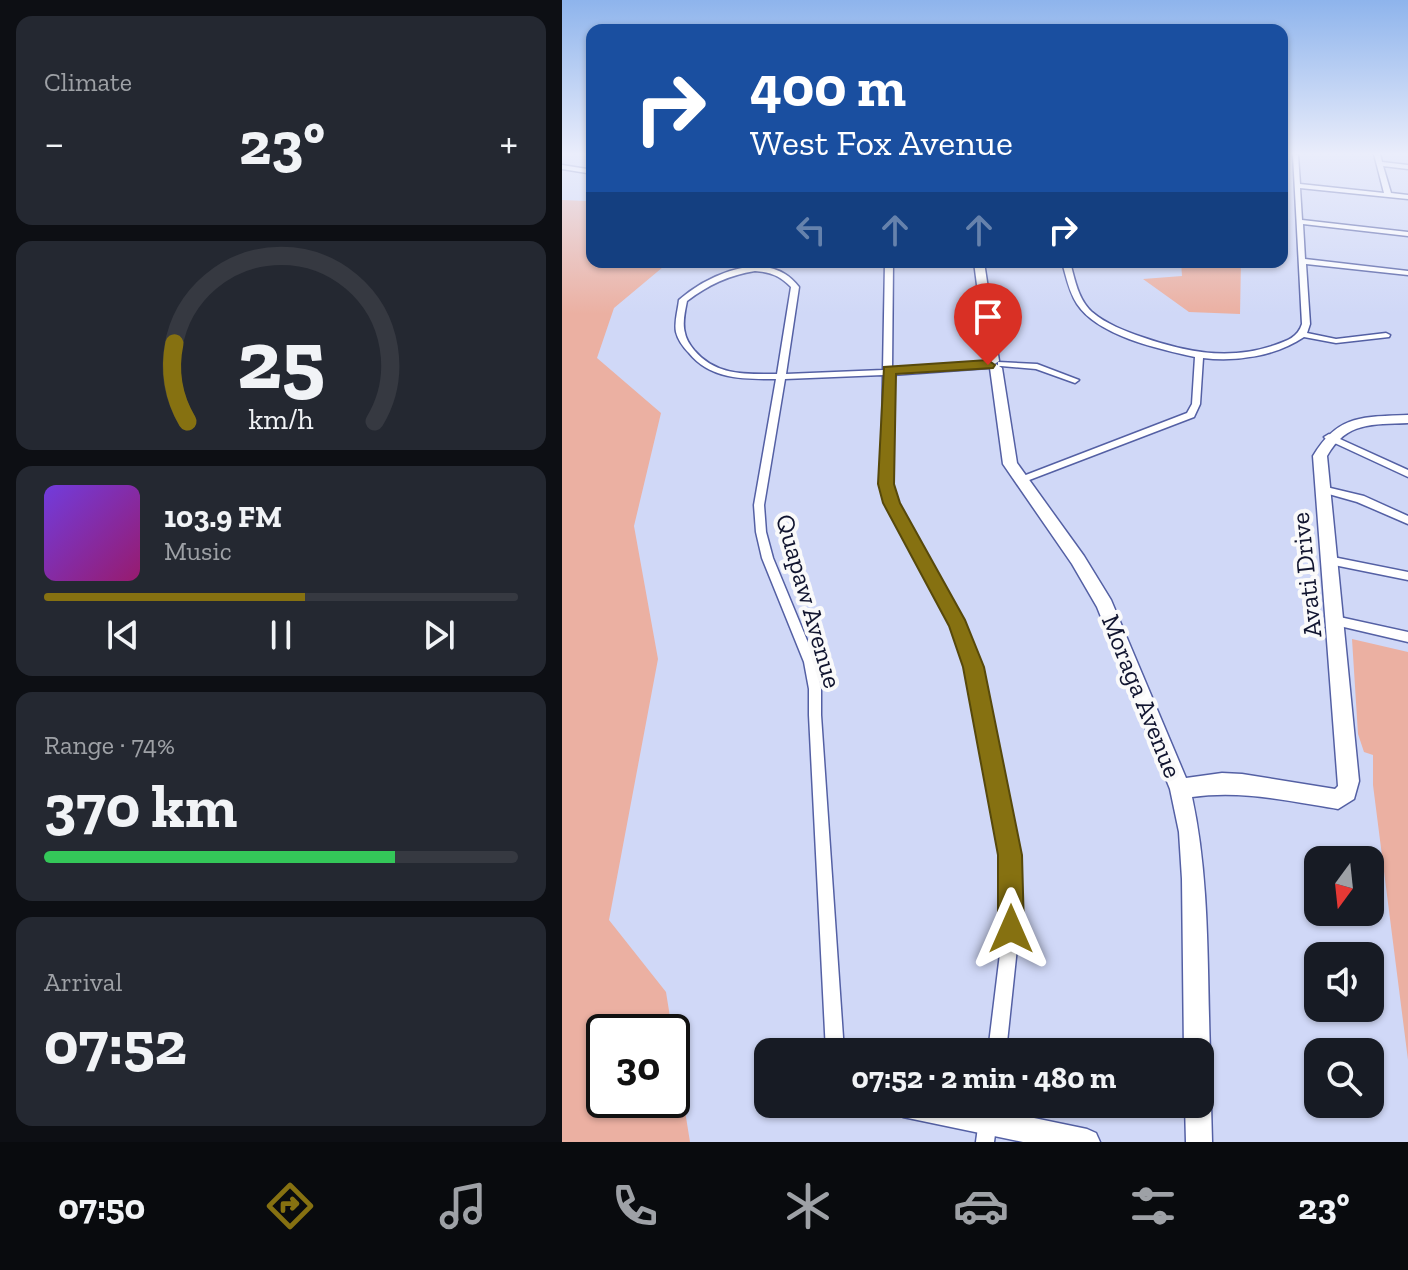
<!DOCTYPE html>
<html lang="en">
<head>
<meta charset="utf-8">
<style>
	:root { --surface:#171b24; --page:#242831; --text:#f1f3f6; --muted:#9ea1a6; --line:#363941; --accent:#867111 }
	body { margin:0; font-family:"Zilla Slab",serif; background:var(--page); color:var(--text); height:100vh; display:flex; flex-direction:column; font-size:30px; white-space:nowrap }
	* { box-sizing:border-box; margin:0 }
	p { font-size:26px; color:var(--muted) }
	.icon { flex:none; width:44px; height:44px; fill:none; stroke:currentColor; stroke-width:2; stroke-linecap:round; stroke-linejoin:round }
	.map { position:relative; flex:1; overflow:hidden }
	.side { display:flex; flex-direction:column; gap:16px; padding:16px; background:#0d0f14; width:562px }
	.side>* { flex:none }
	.guide { position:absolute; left:24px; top:24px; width:702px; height:244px; border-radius:16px; box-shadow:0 2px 6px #0004; background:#1a4fa0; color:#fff; overflow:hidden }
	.needle { width:52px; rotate:195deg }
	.tools { position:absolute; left:742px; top:846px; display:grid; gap:16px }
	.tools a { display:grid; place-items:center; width:80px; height:80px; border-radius:16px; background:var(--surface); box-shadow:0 2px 6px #0004; font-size:40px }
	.speed { position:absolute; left:24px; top:1014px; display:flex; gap:16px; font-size:40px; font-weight:700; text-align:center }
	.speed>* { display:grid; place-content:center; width:104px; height:104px; border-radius:50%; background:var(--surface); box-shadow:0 2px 6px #0004; line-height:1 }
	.speed .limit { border:4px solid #111; border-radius:12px; background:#fff; color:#111 }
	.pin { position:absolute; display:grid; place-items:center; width:68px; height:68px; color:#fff; margin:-82px -34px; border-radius:50% 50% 50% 0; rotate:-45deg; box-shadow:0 0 8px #0007 }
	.pin .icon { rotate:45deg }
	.me { position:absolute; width:88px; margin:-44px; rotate:0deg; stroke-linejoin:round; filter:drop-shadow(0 0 6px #0008) }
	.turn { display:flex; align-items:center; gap:28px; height:168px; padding:0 32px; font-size:36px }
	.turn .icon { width:104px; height:104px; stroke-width:2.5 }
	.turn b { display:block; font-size:56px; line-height:68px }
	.lanes { display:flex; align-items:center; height:76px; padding:0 32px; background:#0003; justify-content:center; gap:40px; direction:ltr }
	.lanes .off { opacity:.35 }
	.big { font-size:60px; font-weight:700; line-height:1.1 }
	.side .tile { flex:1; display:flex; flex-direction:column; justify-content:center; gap:12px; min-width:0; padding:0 28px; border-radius:16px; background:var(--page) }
	.side .dial { align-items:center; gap:0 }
	.dial svg { height:208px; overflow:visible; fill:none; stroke:var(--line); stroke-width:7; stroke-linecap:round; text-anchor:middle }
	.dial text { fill:var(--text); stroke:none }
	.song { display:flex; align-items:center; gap:24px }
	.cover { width:96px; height:96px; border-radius:12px; background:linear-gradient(135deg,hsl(260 70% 55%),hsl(320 70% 35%)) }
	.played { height:8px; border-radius:4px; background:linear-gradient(90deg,var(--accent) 55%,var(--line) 55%) }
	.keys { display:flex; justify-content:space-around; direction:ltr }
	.heat { display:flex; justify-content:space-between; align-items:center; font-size:44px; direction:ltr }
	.charge { height:12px; border-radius:6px; background:linear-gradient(90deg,#34c759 74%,var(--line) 0) }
	.trip { position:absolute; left:192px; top:1038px; width:460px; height:80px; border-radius:16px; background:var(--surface); box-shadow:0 2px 6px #0004; font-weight:700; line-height:80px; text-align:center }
	.dock { display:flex; height:128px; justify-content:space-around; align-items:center; background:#090b0e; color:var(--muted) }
	.dock .icon { width:56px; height:56px }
	.dock .selected { color:var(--accent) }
	.dock b { font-size:36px; color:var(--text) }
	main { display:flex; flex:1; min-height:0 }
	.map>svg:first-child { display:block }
	.green { fill:#ebb0a2; fill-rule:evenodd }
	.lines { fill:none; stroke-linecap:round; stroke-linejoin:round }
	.street-casing { stroke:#5460a4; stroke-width:3 }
	.secondary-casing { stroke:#5460a4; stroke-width:3 }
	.street { fill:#fff; fill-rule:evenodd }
	.secondary { fill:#fff; fill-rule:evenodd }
	.route { fill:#867111; stroke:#57490b; stroke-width:2 }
	.labels { text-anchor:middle; stroke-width:8; stroke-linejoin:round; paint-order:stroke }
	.street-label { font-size:26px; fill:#10142f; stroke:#fafafa }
</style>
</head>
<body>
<main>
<section class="side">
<div class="tile"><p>Climate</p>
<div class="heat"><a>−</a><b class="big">23°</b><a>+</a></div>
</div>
<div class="tile dial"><svg viewBox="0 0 100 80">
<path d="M14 69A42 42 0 1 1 86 69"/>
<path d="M14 69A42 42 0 0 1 9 39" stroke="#867111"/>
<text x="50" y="56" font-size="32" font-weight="700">25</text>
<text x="50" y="72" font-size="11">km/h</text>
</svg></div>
<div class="tile">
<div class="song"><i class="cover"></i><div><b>103.9 FM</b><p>Music</p></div></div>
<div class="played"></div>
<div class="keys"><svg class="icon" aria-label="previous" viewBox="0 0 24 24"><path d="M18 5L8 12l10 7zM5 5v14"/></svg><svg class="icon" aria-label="pause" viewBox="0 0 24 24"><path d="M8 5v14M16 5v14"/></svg><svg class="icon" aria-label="next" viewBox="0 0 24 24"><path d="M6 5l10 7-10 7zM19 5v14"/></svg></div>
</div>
<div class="tile"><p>Range · 74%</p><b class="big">370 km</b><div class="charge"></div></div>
<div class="tile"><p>Arrival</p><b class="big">07:52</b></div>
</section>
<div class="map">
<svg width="846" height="1142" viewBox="0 0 846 1142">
	<rect width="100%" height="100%" fill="#d0d8f7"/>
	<!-- green -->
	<g class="green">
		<path d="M30 197V262H107L52 308 35 358 99 413 72 526 96 659 47 920 104 992 128 1142H0V200L24 201ZM42 1032H110V1100H42Z"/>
		<path d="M619 262H679L678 314 627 312 581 279 620 276Z"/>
		<path d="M790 639 846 652V1060L811 785V755L802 752 796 734Z"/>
	</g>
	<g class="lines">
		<defs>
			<g id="street">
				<path d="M731 154 736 155 738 184 822 193 812 154H818L820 162 846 165V169L821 166 829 193 846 195V199L738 188 740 220 846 232V236L741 224 743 259 846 271V275L744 264 748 324 745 333 774 339 824 333 828 335 827 337 774 343 742 337C714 356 675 362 641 358L638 404 632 417 462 482H456L454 480 456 478 625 413 630 404 633 357C597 349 536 336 515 304 507 292 504 276 500 262H508C513 280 516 299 530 312 544 324 563 331 580 337 623 352 667 361 713 345 725 341 736 337 740 324Z"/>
				<path d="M0 165 25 169 28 171 25 173 0 169Z"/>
				<path d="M323 262H331L330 370 426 362 430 365 426 368 330 375 329 484 334 503 400 622 417 667 455 855 457 929 444 1052H426L441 929V855L405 667 390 626 324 503 319 484 321 375 223 379 202 505 204 532 211 558 254 662 259 689V715L282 1052H264L247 715V689L242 662 200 558 194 532 192 505 214 379C182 379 149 380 127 353 121 347 116 340 114 332 112 322 116 310 117 300 142 278 191 254 223 274 228 277 233 282 237 287L224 374 321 370ZM193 271C209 272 218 276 229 287L215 374C183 374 154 376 132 350 128 345 124 339 123 333 120 323 123 311 125 301 146 285 167 275 193 271Z"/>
				<path d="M436 362 475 364 517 380 513 383 474 369 439 366H436Z"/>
				<path d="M767 434 846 470V477L764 439 762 437Z"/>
				<path d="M760 486 802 496 846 516V524L795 502 756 491 755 489 756 487Z"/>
				<path d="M766 556 846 572V580L762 563 761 560 762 557Z"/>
				<path d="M773 616 846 632V642L769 624 767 621 769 618Z"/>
				<path d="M419 1104H437L432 1142H414Z"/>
			</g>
			<g id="secondary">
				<path d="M412 262H422L437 361 431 365 425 361Z"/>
				<path d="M434 364 440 368 455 463 522 556 549 600 624 778 660 773 680 774 773 789 776 786 751 456C776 414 802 417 846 415V423C810 425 785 421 765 456L797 781 792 799 776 809C726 801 680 790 630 797 648 880 645 967 648 1052L644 1061 638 1063V1052H622L620 879 617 832 608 789 535 607 510 564 441 464 428 368Z"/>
				<path d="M638 1092 645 1095 649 1104 650 1142H624L623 1104H638Z"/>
				<path d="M328 1104H405L525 1129 534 1133 538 1142H461L341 1117 332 1113Z"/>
			</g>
		</defs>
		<!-- street casing -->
		<use href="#street" class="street-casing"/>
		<!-- secondary casing -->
		<use href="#secondary" class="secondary-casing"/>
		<!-- street -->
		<use href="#street" class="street"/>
		<!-- secondary -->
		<use href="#secondary" class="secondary"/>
	</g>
	<!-- sky -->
	<linearGradient id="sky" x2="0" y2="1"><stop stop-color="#8eb4ec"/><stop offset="0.49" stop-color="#eaedfb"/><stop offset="1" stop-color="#eaedfb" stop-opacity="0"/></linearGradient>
	<rect width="846" height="314" fill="url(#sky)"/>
	<!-- route -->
	<path class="route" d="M426 360 433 365 431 368 334 374 332 484 338 503 403 620 422 667 460 855 462 929 458 938 449 942 440 938 436 929V855L401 667 387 626 321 503 316 484 322 367Z"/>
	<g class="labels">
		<!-- street labels -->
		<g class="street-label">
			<text transform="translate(744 575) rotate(-96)" y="9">Avati Drive</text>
			<text transform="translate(247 601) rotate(74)" y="9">Quapaw Avenue</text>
			<text transform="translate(580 696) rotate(68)" y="9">Moraga Avenue</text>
		</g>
	</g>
</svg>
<div class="tools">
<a><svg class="needle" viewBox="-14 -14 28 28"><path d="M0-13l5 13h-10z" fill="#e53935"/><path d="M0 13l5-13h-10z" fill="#9ea1a6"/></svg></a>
<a><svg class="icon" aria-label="sound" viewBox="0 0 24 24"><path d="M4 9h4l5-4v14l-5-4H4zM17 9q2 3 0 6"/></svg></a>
<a><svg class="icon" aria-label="search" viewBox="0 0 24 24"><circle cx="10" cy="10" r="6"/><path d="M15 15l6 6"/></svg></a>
</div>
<div class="speed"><div class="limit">30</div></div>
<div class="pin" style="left:426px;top:365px;background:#d93025"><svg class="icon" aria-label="arrive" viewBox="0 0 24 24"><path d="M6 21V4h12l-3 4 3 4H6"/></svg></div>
<svg class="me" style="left:449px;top:929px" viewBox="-20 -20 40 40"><path d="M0-17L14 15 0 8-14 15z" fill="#867111" stroke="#fff" stroke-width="4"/></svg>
<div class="trip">07:52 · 2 min · 480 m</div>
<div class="guide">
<div class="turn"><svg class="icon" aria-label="right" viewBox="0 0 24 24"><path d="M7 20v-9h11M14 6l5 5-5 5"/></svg><div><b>400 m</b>West Fox Avenue</div></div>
<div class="lanes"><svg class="icon off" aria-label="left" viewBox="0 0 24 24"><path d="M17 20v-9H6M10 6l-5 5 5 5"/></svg><svg class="icon off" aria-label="ahead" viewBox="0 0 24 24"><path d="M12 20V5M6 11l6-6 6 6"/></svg><svg class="icon off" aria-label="ahead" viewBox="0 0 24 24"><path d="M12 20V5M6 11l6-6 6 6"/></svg><svg class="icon" aria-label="right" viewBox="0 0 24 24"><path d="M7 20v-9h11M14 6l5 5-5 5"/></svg></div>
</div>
</div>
</main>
<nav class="dock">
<b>07:50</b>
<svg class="icon selected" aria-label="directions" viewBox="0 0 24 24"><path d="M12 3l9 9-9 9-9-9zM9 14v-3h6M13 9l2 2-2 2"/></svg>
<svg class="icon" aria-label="music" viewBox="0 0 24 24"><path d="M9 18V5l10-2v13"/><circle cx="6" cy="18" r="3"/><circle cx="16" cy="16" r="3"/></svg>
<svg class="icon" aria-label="phone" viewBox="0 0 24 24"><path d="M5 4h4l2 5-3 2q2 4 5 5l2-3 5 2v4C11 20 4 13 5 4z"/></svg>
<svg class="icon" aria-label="climate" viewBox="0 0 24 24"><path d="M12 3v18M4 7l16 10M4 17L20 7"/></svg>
<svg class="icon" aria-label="car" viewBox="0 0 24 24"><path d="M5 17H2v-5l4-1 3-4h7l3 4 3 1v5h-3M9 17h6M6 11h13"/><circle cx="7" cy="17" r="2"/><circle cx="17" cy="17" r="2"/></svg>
<svg class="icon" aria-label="filters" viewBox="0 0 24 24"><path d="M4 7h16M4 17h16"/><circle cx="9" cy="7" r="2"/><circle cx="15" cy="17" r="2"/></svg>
<b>23°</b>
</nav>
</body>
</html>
